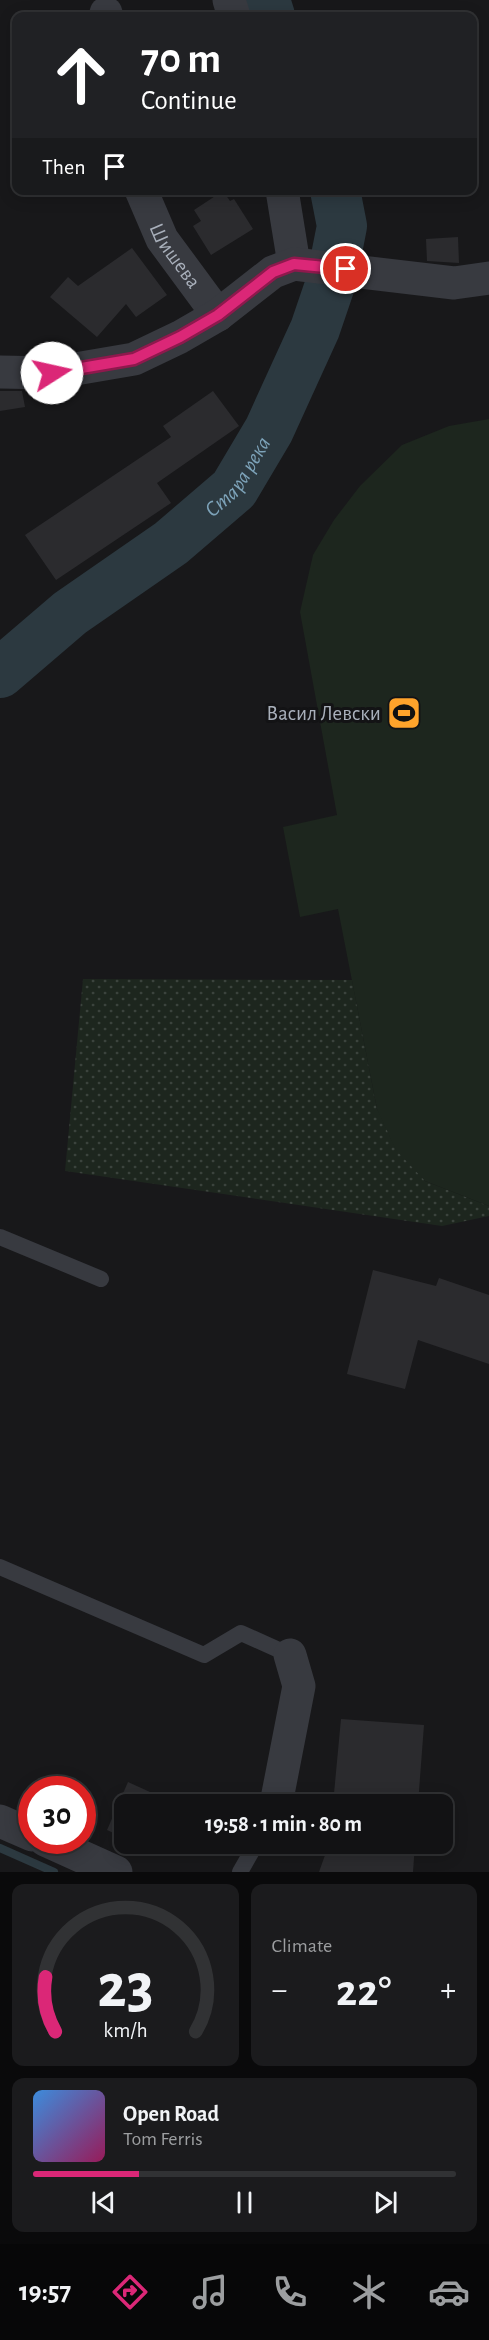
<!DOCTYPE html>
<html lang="en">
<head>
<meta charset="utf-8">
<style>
	:root { --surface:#121214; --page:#1b1b1d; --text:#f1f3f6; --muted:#9c9ea0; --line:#313234; --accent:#db2777 }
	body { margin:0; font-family:"Alegreya Sans",sans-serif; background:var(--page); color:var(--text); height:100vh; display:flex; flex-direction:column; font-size:22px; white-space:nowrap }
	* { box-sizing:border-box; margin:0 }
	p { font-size:20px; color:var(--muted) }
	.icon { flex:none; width:33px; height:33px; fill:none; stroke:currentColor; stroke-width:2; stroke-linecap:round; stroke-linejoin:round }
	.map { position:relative; height:1872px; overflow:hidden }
	.panel { display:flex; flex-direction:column; gap:12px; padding:12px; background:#0a0a0b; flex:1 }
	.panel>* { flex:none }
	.top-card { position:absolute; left:12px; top:12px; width:465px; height:183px; border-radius:12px; box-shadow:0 3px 15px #0003,0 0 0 2px var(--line); background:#202124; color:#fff; overflow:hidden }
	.speed { position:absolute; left:18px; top:1776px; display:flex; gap:12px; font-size:30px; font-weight:700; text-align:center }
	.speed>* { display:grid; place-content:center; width:78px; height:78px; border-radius:50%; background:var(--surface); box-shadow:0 3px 15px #0003,0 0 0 2px var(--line); line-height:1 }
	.speed .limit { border:9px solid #d22; background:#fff; color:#111 }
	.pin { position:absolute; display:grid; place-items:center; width:51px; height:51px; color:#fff; margin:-26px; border:3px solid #fff; border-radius:50%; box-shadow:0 2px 6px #0007 }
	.me { position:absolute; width:66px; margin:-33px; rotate:80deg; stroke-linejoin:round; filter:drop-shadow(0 0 4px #0008) }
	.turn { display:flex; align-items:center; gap:21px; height:126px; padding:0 30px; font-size:27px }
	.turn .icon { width:78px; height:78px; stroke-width:2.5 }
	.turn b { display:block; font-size:42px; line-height:51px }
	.then { display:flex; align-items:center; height:57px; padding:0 30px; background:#0003; gap:12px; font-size:22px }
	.big { font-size:45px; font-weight:600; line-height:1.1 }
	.panel .widget { flex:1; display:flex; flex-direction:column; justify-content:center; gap:9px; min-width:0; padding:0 21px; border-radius:12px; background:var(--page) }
	.panel .dial { align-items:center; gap:0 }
	.dial svg { height:156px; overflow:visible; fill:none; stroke:var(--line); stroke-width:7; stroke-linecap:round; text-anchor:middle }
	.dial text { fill:var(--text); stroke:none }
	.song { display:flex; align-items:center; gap:18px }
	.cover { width:72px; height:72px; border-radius:9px; background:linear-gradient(135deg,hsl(210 70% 55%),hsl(330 70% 35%)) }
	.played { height:6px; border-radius:3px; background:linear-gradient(90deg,var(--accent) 25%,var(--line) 25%) }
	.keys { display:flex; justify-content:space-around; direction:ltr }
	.heat { display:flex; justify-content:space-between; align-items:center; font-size:33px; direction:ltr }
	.panel .tiles { flex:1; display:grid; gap:12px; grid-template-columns:1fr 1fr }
	.widget:last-child { grid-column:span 2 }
	.trip { position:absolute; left:114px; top:1794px; width:339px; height:60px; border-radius:12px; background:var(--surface); box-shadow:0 3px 15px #0003,0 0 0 2px var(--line); font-weight:600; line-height:60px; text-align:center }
	.dock { display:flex; height:96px; justify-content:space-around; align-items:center; background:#070708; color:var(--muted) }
	.dock .icon { width:42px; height:42px }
	.dock .current { color:var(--accent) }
	.dock b { font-size:27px; color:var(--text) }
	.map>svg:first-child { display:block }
	.grass { fill:url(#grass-dots) }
	.pitch { fill:#1d261e }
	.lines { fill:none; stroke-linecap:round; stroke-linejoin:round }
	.stream { stroke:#2c3940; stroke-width:8 }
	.river { stroke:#2c3940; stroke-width:50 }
	.building { fill:#2b2b2e }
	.lane { stroke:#383a40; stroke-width:16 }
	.street { stroke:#383a40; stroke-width:33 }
	.route-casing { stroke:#8e194d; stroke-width:15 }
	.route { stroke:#db2777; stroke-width:10 }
	.labels { text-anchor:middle; stroke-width:6; stroke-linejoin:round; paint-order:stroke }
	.street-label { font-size:21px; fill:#a9b0bb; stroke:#131315 }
	.poi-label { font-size:21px; fill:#a9b0bb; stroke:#131315; text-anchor:end }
	.water-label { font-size:22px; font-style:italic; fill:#7da3b9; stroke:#131315 }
</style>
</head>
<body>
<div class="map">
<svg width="489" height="1872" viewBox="0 0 489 1872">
	<defs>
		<pattern id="grass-dots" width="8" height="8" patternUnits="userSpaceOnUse" patternTransform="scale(1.5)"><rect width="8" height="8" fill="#1d261e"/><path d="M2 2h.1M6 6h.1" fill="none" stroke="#3b433d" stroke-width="1.8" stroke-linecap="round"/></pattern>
	</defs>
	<rect width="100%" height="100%" fill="#18181a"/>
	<!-- grass -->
	<path class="grass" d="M83 979 352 980 377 1109 425 1181 489 1206V1216L442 1226 65 1171Z"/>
	<!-- pitch -->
	<path class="pitch" d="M489 419V1206L425 1181 396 1150 377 1109 338 909 300 917 283 827 337 815 300 612 313 555 334 520 360 486 402 445 449 426Z"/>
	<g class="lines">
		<!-- stream -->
		<path class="stream" d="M0 1848 54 1872"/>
		<!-- river -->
		<g class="river">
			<path d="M265 0 270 16"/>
			<path id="s1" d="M0 673 70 613 171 543 234 489 269 430 315 329 331 282 342 226 335 190"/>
		</g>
	</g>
	<!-- building -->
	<g class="building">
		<path d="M223 191 230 201 234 199 253 229 211 255 193 226 201 221 194 210Z"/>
		<path d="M458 237 459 263 427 261 426 239Z"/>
		<path d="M132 248 167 295 136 317 126 304 97 337 50 297 68 277 78 286Z"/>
		<path d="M0 391H22L25 407 0 411Z"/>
		<path d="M213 391 239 426 157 483 171 503 56 580 25 535 171 437 163 426Z"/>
		<path d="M373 1270 436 1286 439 1278 489 1295V1364L418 1340 405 1389 347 1374Z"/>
		<path d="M341 1719 424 1725 418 1804H333Z"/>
		<path d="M128 1782 161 1797 158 1804H124V1838L107 1830Z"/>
		<path d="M329 1844H415L413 1872H319Z"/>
	</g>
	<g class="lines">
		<!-- lane -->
		<g class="lane">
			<path d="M0 1237 101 1279"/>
			<path d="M0 1567 204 1655 241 1633 290 1655"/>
			<path d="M240 1872 256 1844"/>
		</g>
		<!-- street -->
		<g class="street">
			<path d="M229 0 234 16"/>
			<path d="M106 13V16"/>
			<path id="s2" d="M141 190 162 239 218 315"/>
			<path d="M282 190 294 264"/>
			<path d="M0 372 52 373 134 359 180 337 218 315 273 272 294 264 454 283 489 278"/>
			<path d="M276 1804 299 1686 290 1655"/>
			<path d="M0 1821 32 1835"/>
			<path d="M45 1840 116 1872"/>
		</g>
	</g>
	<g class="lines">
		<defs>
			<path id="route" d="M52 373 134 359 180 337 218 315 273 272 294 264 346 269"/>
		</defs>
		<!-- route casing -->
		<use href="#route" class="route-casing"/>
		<!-- route -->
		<use href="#route" class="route"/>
	</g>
	<!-- icons -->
	<defs>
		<symbol id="stadium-square" viewBox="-11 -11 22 22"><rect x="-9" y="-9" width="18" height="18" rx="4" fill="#ffa32b" stroke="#131315"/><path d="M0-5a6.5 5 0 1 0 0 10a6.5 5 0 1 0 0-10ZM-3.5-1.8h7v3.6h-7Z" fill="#111"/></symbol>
	</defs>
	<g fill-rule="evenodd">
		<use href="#stadium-square" x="385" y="694" width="38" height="38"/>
	</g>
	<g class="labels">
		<!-- street labels -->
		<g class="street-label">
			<text dy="7" stroke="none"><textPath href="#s2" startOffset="74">Шишева</textPath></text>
		</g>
		<!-- poi labels -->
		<g class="poi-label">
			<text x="381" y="720">Васил Левски</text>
		</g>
		<!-- water labels -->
		<g class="water-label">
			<text dy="8" stroke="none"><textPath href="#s1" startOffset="310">Стара река</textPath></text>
		</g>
	</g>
</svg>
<div class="speed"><div class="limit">30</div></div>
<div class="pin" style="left:346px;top:269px;background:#d93025"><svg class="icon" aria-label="arrive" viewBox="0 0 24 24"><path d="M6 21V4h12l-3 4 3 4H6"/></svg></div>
<svg class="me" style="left:52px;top:373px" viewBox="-20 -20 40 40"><circle r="19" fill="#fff"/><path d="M0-13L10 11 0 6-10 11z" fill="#db2777"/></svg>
<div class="trip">19:58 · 1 min · 80 m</div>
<div class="top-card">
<div class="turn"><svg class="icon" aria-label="ahead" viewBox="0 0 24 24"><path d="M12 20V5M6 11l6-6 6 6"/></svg><div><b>70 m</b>Continue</div></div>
<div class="then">Then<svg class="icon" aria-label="arrive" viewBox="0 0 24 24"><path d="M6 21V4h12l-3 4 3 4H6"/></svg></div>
</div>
</div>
<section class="panel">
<div class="tiles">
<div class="widget dial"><svg viewBox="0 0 100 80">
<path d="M14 69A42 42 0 1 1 86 69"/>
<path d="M14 69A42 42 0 0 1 9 41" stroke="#db2777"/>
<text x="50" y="56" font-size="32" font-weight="700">23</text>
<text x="50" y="72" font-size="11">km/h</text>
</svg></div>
<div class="widget"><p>Climate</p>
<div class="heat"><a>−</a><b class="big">22°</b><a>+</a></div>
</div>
<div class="widget">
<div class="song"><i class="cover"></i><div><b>Open Road</b><p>Tom Ferris</p></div></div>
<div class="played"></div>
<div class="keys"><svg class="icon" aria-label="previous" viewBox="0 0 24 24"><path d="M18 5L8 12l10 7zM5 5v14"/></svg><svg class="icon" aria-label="pause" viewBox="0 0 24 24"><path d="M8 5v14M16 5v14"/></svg><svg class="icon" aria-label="next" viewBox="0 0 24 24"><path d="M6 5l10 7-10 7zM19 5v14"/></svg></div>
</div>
</div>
</section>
<nav class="dock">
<b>19:57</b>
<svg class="icon current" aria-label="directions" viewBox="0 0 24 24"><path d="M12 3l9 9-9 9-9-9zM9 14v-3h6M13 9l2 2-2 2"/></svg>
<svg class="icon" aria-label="music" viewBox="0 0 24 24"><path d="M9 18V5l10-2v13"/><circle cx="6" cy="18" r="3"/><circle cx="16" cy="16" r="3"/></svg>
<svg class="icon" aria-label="phone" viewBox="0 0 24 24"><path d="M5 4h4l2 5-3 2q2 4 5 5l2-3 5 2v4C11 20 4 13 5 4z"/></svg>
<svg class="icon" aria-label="climate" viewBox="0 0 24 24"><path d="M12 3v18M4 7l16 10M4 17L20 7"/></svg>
<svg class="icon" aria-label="car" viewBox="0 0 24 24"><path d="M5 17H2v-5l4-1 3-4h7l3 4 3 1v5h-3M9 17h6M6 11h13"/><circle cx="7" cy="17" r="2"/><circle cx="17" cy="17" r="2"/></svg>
</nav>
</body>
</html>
